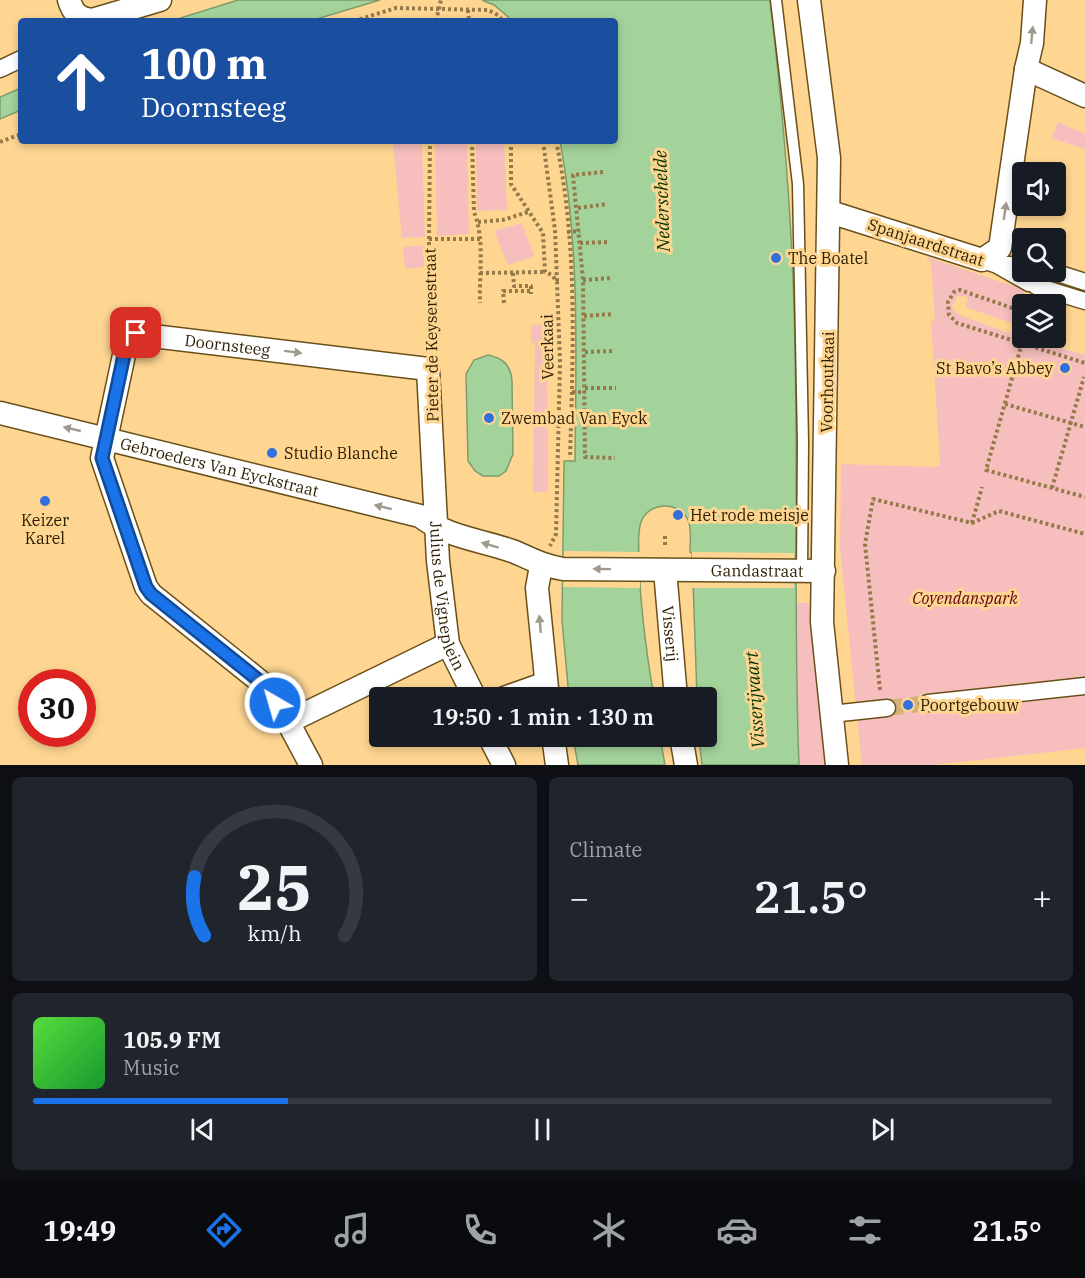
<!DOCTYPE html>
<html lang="en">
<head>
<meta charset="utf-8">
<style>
	:root { --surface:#171b24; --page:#20242c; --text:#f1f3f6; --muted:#9ea1a6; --line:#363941; --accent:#1a73e8 }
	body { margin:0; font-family:"IBM Plex Serif",serif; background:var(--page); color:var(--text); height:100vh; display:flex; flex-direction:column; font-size:22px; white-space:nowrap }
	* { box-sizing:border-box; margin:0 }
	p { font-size:20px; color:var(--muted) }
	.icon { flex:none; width:33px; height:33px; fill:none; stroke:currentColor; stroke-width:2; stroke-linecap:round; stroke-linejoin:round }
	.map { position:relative; height:765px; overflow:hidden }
	.details { display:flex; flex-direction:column; gap:12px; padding:12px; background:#0d0f14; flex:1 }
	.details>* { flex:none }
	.guide { position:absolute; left:18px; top:18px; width:600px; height:126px; border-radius:6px; box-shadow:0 3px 9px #0003; background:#1a4fa0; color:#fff; overflow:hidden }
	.buttons { position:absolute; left:1012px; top:162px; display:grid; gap:12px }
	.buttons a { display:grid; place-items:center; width:54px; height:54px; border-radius:6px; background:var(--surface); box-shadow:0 3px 9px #0003; font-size:30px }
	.speed { position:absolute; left:18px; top:669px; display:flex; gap:12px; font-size:30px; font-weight:700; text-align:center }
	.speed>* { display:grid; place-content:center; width:78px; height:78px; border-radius:50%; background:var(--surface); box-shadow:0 3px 9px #0003; line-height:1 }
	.speed .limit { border:9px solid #d22; background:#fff; color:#111 }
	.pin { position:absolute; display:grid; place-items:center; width:51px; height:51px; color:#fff; margin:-26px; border-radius:12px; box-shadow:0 3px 9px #0006 }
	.me { position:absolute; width:66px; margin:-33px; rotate:322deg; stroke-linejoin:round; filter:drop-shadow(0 0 4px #0008) }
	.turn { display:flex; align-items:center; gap:21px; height:126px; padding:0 24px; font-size:27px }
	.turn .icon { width:78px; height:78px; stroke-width:2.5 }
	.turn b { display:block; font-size:42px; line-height:51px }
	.big { font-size:45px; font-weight:600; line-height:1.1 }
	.details .card { flex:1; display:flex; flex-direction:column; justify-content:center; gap:9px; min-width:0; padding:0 21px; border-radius:9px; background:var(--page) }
	.details .dial { align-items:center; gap:0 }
	.dial svg { height:156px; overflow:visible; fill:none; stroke:var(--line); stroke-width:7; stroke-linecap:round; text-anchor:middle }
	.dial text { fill:var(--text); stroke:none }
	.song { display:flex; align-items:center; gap:18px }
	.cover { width:72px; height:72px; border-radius:9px; background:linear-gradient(135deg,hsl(110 70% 55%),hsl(130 70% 35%)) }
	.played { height:6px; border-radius:3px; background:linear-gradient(90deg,var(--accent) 25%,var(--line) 25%) }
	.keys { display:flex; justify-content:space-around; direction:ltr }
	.heat { display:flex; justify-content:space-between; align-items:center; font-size:33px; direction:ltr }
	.details .tiles { flex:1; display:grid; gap:12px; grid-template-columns:1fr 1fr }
	.card:last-child { grid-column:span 2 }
	.trip { position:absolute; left:369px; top:687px; width:348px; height:60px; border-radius:6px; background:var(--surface); box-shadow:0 3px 9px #0003; font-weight:600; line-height:60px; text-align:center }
	.dock { display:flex; height:96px; justify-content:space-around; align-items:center; background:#090b0e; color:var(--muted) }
	.dock .icon { width:42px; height:42px }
	.dock .selected { color:var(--accent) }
	.dock b { font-size:27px; color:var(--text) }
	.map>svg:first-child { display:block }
	.green { fill:#f6bfbd }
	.water { fill:#a3d29a; stroke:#7f9c6c; stroke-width:1.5 }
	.pier { fill:#fed692 }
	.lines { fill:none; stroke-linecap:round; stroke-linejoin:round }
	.pedestrian-tunnel { stroke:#d4b175; stroke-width:16; stroke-dasharray:16 8; stroke-linecap:butt }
	.service-casing { stroke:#6a4f1a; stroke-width:13 }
	.pedestrian-casing { stroke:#6a4f1a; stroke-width:19 }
	.minor-casing { stroke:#6a4f1a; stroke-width:25 }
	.path { stroke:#947949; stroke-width:4; stroke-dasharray:3 3; stroke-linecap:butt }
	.service { stroke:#fff; stroke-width:10 }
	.pedestrian { stroke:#fff; stroke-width:16 }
	.minor { stroke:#fff; stroke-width:22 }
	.oneway { fill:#a0998d }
	.route-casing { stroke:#114b97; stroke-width:15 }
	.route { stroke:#1a73e8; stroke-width:10 }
	.poi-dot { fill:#316fdd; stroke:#fed692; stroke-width:2 }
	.labels { text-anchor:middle; stroke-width:6; stroke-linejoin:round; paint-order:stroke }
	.street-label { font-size:16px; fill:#2c1d01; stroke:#fed692 }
	.poi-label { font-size:16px; fill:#2c1d01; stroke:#fed692; text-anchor:start }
	.park-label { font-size:16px; font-style:italic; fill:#5f0212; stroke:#fed692 }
	.water-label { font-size:18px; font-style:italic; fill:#043500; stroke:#fed692 }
</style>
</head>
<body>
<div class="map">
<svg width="1085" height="765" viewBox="0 0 1085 765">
	<rect width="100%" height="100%" fill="#fed692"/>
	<!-- green -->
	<g class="green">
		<path d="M1058 122 1085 134V149L1051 138Z"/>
		<path d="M435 141H467L469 234 437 236Z"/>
		<path d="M476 141H504L507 210 477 211Z"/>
		<path d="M393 144H422L425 237 402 238Z"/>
		<path d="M522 223 534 256 508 265 494 231Z"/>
		<path d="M423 245 424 267 405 269 403 247Z"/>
		<path d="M927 257 1025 290 1014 324 966 307 968 297 958 296 952 305 954 311 962 316 1023 338 1085 355V748L932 765H862L840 548 841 464 935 467 940 465 931 321H935L931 261 927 260Z"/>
		<path d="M547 324 548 492H533L535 343H531V325Z"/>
		<path d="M795 603H809L827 765H799Z"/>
	</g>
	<!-- water -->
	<g class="water">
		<path d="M238 0H380L310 21H171Z"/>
		<path d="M482 0H770C782 102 791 204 794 307 799 460 793 612 799 765H702L699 737 706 736V698L697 697 692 553 690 552C690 542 692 529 688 520 679 500 648 502 641 522 637 534 639 548 639 559 640 607 646 651 654 697H569L562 620 564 461H575C576 355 580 245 560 141H615V21H513L494 5Z"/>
		<path d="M21 88V110L0 119V97Z"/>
		<path d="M488 355C503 358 511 365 512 381L513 454 506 471 499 476H483L475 471 468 461 466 374 474 360Z"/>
		<path d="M573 737H660L665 765H578Z"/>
	</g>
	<!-- pier -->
	<g class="pier">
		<path d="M564 551 640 552V588L563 587Z"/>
		<path d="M692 552 794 553V588H692Z"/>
	</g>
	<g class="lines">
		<!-- pedestrian-tunnel -->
		<path class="pedestrian-tunnel" d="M887 708 928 703"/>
		<defs>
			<path id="service" d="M776 0 798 184 803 443 802 571"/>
			<g id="pedestrian">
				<path d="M0 69 21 59"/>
				<path d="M982 260 998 265H1023"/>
				<path d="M999 266 1029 283"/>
				<path d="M1054 272 1085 282"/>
				<path d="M1036 286 1085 301"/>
				<path d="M928 703 1085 686"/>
				<path d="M831 714 887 708"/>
			</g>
			<g id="minor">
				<path d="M69 0C73 13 78 18 92 20L160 0"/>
				<path d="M809 0 829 158 822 622 837 765"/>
				<path d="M1026 69 1085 96"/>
				<path d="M830 212 982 260 1000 248 1026 69 1032 43 1035 0"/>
				<path id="s1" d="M0 413 420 516C448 538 483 540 515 552 533 560 544 566 563 569L824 571"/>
				<path d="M541 566 537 588 548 698"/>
				<path id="s2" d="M665 570 676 698"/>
				<path d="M504 698 546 683"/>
				<path d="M288 722 448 644"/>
				<path d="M489 736 504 765"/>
				<path d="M553 736 557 765"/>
				<path d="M681 736 686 765"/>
				<path id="s3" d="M311 765 288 722 262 683 151 594 146 587 102 458 127 341 136 334 428 369 438 561 448 644 475 698"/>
			</g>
		</defs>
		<!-- service casing -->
		<use href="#service" class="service-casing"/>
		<!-- pedestrian casing -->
		<use href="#pedestrian" class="pedestrian-casing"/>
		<!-- minor casing -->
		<use href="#minor" class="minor-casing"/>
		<!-- path -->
		<g class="path">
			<path d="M468 10 469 21"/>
			<path d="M354 21 396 8 488 10 498 15 503 21"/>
			<path d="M436 21 441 0"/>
			<path d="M472 141 474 212C485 239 479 274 480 303"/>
			<path d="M511 141V184L543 233 545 272 552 275 557 282 560 363 556 534 550 546"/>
			<path d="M543 141 555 230 557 281"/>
			<path d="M556 141C578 243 573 354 570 458"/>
			<path d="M0 142 21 134"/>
			<path d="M603 172 573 175 583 280 585 457 615 458"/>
			<path d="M578 208 607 204"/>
			<path d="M478 222 503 220 528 212"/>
			<path d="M567 232 580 231"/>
			<path d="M429 239H480"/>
			<path d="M580 243 610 242"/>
			<path d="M480 273 545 272"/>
			<path d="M513 273 514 286H531V294"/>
			<path d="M583 280 612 278"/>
			<path d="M504 303 503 291H531"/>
			<path d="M1018 310 960 290 954 292 948 302 949 315 957 323 1085 363"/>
			<path d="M584 316 614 314"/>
			<path d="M1022 343 986 470 1085 497"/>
			<path d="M428 347 430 141"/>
			<path d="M585 352 615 351"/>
			<path d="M585 388H616"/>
			<path d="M572 392H585"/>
			<path d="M1005 404 1085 427"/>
			<path d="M586 424 615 425"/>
			<path d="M1052 488 1084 377"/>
			<path d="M972 523 982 487"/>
			<path d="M665 536V548"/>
			<path d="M880 690 865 544 873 499 972 523 999 511 1085 534"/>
		</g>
		<!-- service -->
		<use href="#service" class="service"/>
		<!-- pedestrian -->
		<use href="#pedestrian" class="pedestrian"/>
		<!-- minor -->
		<use href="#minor" class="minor"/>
	</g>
	<!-- one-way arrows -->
	<defs><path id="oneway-solid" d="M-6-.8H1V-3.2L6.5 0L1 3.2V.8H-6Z" transform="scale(1.5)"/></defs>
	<g class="oneway">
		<use href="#oneway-solid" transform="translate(1032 35) rotate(-85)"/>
		<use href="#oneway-solid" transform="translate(1005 211) rotate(-82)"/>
		<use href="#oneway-solid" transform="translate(293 352) rotate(7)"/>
		<use href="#oneway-solid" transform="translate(72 429) rotate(-167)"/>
		<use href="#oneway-solid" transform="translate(383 507) rotate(-166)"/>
		<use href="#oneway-solid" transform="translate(490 545) rotate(-163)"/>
		<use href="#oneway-solid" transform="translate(602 569) rotate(-179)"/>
		<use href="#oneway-solid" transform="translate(540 624) rotate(-95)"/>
	</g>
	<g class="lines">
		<defs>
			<path id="route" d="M136 333 127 341 102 458 146 587 151 594 262 683 275 703"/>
		</defs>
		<!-- route casing -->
		<use href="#route" class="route-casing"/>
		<!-- route -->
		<use href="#route" class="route"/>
	</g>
	<!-- markers -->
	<g class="poi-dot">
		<circle cx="776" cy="258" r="6"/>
		<circle cx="1065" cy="368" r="6"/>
		<circle cx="489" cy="418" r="6"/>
		<circle cx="272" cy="453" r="6"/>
		<circle cx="45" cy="501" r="6"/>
		<circle cx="678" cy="515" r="6"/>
		<circle cx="908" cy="705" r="6"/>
	</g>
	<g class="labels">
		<!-- street labels -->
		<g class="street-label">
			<text transform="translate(926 242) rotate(18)" y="6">Spanjaardstraat</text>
			<text transform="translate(431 335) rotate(-91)" y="6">Pieter de Keyserestraat</text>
			<text dy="6" stroke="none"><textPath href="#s3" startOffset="606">Doornsteeg</textPath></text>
			<text transform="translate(547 347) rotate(-91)" y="6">Veerkaai</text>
			<text transform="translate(827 382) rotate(-89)" y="6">Voorhoutkaai</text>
			<text dy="6" stroke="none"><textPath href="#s1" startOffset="226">Gebroeders Van Eyckstraat</textPath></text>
			<text dy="6" stroke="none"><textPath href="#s1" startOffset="780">Gandastraat</textPath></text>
			<text dy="6" stroke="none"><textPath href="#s3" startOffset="1036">Julius de Vigneplein</textPath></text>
			<text dy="6" stroke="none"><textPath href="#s2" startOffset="64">Visserij</textPath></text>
		</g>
		<!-- poi labels -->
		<g class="poi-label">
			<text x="788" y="264">The Boatel</text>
			<text x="1053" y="374" text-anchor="end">St Bavo’s Abbey</text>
			<text x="501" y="424">Zwembad Van Eyck</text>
			<text x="284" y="459">Studio Blanche</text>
			<text x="690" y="521">Het rode meisje</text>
			<text x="45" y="526" text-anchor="middle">Keizer<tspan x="45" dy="18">Karel</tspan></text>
			<text x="920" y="711">Poortgebouw</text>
		</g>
		<!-- park labels -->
		<g class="park-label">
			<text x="965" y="604">Coyendanspark</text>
		</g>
		<!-- water labels -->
		<g class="water-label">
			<text transform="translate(662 201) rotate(-92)" y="6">Nederschelde</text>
			<text transform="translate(755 700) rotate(-94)" y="6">Visserijvaart</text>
		</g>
	</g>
</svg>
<div class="buttons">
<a><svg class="icon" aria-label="sound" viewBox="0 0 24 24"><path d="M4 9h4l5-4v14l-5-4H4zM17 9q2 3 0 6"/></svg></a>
<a><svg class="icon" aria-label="search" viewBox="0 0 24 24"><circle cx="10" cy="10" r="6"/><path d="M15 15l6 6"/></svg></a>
<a><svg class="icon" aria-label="layers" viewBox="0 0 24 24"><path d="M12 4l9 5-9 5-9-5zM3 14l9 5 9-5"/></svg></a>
</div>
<div class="speed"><div class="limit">30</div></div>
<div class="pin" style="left:136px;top:333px;background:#d93025"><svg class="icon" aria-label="arrive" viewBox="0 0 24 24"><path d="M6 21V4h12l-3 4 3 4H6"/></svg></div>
<svg class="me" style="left:275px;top:703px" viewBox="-20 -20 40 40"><circle r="17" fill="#1a73e8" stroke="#fff" stroke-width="3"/><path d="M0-11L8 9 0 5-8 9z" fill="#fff"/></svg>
<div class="trip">19:50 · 1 min · 130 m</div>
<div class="guide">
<div class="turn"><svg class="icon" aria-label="ahead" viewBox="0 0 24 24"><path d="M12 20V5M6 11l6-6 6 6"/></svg><div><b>100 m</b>Doornsteeg</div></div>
</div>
</div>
<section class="details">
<div class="tiles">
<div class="card dial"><svg viewBox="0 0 100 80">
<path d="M14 69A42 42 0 1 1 86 69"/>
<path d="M14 69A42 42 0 0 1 9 39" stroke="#1a73e8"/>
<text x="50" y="56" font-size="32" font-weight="700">25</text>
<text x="50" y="72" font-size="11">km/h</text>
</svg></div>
<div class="card"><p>Climate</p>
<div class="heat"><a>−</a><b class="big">21.5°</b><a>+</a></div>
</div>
<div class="card">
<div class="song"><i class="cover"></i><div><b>105.9 FM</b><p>Music</p></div></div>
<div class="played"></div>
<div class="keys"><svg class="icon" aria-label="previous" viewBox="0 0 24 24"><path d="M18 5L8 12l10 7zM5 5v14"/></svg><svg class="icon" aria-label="pause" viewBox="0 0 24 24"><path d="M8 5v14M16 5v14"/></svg><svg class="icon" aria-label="next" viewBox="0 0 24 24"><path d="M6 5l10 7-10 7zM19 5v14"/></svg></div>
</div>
</div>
</section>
<nav class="dock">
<b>19:49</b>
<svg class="icon selected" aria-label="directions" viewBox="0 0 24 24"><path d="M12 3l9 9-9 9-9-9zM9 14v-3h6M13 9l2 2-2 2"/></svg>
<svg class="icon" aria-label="music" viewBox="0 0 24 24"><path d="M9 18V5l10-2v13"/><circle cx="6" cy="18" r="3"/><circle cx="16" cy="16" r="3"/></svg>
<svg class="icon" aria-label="phone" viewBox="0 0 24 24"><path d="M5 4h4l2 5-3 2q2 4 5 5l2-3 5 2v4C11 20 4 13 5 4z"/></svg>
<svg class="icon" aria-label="climate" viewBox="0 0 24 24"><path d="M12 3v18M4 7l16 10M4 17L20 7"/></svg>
<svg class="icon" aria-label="car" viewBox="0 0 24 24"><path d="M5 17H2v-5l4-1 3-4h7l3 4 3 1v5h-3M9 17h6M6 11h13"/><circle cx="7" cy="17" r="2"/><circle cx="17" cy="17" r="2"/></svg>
<svg class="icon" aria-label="filters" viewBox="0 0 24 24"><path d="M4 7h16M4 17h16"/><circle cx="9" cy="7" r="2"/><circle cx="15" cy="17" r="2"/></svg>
<b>21.5°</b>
</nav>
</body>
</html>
